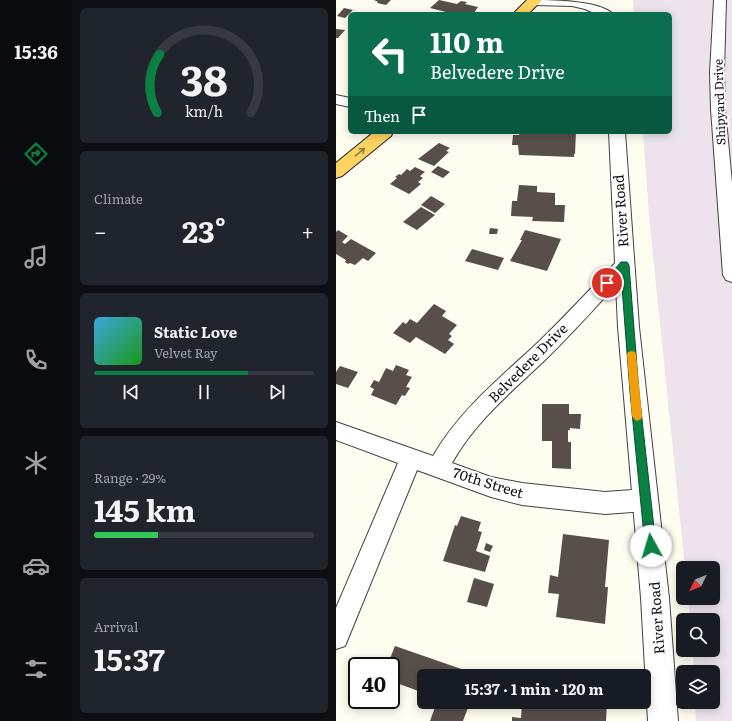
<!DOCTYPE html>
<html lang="en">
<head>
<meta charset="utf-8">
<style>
	:root { --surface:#171b24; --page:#20242c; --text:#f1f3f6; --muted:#9ea1a6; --line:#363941; --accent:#0b8043 }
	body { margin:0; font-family:Literata,serif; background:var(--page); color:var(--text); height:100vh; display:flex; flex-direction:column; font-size:15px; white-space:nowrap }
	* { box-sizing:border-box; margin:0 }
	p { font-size:13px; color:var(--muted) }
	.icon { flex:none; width:22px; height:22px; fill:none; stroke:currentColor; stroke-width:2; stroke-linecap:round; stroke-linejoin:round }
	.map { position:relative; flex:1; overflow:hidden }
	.panel { display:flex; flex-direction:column; gap:8px; padding:8px; background:#0d0f14; width:264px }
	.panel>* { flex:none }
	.top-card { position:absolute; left:12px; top:12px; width:324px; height:122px; border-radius:6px; box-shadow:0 2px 10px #0003; background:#0b6e4f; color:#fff; overflow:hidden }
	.needle { width:26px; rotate:227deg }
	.tools { position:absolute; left:340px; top:561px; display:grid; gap:8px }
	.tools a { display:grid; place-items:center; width:44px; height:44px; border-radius:6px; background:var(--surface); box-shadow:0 2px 10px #0003; font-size:20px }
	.speed { position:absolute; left:12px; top:657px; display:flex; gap:8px; font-size:20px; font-weight:700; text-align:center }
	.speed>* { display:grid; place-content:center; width:52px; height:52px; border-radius:50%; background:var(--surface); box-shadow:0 2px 10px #0003; line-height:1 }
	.speed .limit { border:2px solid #111; border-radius:6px; background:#fff; color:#111 }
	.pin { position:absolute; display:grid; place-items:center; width:34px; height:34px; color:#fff; margin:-17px; border:2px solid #fff; border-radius:50%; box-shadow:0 1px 4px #0007 }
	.me { position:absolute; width:44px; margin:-22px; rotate:354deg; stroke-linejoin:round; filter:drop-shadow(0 0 3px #0008) }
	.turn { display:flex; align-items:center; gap:14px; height:84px; padding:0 16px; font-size:18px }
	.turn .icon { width:52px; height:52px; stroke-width:2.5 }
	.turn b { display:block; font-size:28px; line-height:34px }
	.then { display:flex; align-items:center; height:38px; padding:0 16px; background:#0003; gap:8px; font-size:15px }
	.big { font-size:30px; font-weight:700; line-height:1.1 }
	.panel .widget { flex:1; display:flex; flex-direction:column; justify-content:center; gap:6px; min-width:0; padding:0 14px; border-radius:6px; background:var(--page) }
	.panel .dial { align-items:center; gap:0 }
	.dial svg { height:104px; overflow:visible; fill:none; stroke:var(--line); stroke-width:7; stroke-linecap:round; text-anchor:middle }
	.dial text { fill:var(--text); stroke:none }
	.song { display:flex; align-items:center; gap:12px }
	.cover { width:48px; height:48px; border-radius:6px; background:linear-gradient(135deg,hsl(200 70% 55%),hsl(120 70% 35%)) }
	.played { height:4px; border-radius:2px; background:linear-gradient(90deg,var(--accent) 70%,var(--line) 70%) }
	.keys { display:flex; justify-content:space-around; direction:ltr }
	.heat { display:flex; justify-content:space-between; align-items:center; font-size:22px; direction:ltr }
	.charge { height:6px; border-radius:3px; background:linear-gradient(90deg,#34c759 29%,var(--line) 0) }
	.trip { position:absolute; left:81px; top:669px; width:234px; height:40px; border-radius:6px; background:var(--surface); box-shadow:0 2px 10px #0003; font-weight:700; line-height:40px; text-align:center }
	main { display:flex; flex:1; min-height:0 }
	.tabs { display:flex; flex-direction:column; width:72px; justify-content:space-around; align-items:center; background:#090b0e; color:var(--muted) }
	.tabs .icon { width:28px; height:28px }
	.tabs .current { color:var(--accent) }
	.tabs b { font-size:18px; color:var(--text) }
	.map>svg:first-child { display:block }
	.industrial { fill:#ece3ed }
	.building { fill:#584f4a }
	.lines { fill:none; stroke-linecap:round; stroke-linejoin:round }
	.minor-casing { stroke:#424242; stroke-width:2 }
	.tertiary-casing { stroke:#424242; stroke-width:2 }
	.primary-casing { stroke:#202020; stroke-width:2 }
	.minor { fill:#fff; fill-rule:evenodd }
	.tertiary { fill:#fff; fill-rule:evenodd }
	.primary { fill:#fdd362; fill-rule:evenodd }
	.oneway { stroke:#927b3d }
	.route { fill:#0b8043; stroke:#07532c }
	.slow { fill:#f59e0b }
	.labels { text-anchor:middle; stroke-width:4; stroke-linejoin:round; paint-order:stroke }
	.far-street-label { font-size:12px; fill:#0f0f0f; stroke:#fff }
	.street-label { font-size:14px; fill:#0f0f0f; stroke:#fff }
</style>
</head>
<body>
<main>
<nav class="tabs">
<b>15:36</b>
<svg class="icon current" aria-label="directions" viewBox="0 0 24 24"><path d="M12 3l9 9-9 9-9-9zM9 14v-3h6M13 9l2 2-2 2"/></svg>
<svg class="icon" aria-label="music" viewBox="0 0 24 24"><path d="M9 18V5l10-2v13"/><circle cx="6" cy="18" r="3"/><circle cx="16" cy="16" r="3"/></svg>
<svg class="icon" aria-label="phone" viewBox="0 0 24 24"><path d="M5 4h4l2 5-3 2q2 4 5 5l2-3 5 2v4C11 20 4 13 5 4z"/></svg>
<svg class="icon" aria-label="climate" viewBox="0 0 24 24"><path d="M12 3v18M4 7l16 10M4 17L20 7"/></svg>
<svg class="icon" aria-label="car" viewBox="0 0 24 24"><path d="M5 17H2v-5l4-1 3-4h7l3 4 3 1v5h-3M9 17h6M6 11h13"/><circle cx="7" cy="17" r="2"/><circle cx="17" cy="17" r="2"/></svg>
<svg class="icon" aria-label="filters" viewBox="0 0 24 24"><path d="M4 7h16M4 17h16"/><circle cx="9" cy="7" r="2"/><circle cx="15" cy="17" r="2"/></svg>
</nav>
<section class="panel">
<div class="widget dial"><svg viewBox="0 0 100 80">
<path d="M14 69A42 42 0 1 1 86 69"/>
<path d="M14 69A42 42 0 0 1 16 24" stroke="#0b8043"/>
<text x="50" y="56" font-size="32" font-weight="700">38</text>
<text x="50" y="72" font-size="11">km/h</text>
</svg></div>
<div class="widget"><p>Climate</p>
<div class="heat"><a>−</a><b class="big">23°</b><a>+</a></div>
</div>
<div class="widget">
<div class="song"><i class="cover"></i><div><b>Static Love</b><p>Velvet Ray</p></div></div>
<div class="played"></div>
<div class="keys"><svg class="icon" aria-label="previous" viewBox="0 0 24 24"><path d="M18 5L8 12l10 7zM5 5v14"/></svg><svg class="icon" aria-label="pause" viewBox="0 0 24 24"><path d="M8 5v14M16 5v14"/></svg><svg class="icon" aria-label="next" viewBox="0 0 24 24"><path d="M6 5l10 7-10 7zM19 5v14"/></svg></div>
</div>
<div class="widget"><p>Range · 29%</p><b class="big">145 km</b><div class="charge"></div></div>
<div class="widget"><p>Arrival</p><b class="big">15:37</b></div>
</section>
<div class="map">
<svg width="396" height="721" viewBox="0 0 396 721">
	<rect width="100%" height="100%" fill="#fffcf0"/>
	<!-- industrial -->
	<path class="industrial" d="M297 0H396V721H360L359 702H377V672H358L357 650H377V620H354L352 598H377V568H349L313 216 307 132H334V14H298Z"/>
	<!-- building -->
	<g class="building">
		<path d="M38 0H55L50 5 41 3 42 2Z"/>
		<path d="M103 0 121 4 125 1 131 2 129 4 142 7 137 14 114 13 94 8Z"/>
		<path d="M8 8 17 10 9 18 1 16Z"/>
		<path d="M0 29H1L9 30 2 38H0Z"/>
		<path d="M184 132H240L239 154H238V157L183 155 182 145H176L177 135H183Z"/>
		<path d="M103 143 114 148 110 151 113 152 98 166 82 159Z"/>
		<path d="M102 166 114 172 107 178 95 172Z"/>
		<path d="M79 167 89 172 84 176 87 178 82 182 85 184 73 194 54 184 61 178 59 177 63 174 65 175 71 169 74 171Z"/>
		<path d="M183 185 201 186V192L219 193V205H229L228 222 196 221 197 217 175 216 176 201H181Z"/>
		<path d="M95 196 109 204 99 213 85 205Z"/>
		<path d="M85 207 99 215 81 230 67 222Z"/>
		<path d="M154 228 162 229 161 234H153Z"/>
		<path d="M2 230 12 236 6 242 9 244 15 239 40 253 32 261 27 258 19 265 14 263 12 264 9 262 10 260 0 254V232Z"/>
		<path d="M189 230 225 239 211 271 174 261 186 240H184Z"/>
		<path d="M136 249 168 258 162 270 129 261Z"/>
		<path d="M98 304 110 311 106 316 121 325 113 334 116 336 112 340 118 344 109 354 80 337 74 343 57 333 67 322 70 324 74 319 81 323Z"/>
		<path d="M60 365 73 370 70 375 76 377 70 387 74 388 69 396 66 395 60 405 35 395 38 389 34 387 38 380 43 382 50 368 57 371Z"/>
		<path d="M4 366 22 372 12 388 0 384V372Z"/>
		<path d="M206 404H233V414H245L244 429 234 428V430H232V442H235V469L216 468V441H206Z"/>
		<path d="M125 516 145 522 142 531 146 532 140 551 154 556 149 572 107 561 119 525 121 526Z"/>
		<path d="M227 534 273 540 269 587H272L269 624 220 617 223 594 212 593 214 575 222 577Z"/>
		<path d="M150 543 157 546 154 552 148 550Z"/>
		<path d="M138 578 158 584 151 607 131 602Z"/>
		<path d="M59 646 134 672 133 676H88V693L55 681V666H51Z"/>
		<path d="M101 702H126L133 705 127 721H94Z"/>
		<path d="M186 702H271L270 721H176V717L185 718Z"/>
	</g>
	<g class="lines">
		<defs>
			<g id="minor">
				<path d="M378 0H390L388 72 389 109 396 183V282L390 280 387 275 375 109 374 72Z"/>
				<path d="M0 95 14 98V107L0 104Z"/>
				<path d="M288 258 294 260 297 265 294 270C266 300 238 332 208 361 175 392 138 423 116 463L155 477 186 483 269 492 310 489 318 492 321 500 318 508 310 511 269 514 186 505 155 497 81 470 9 646 0 649V608L62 463 0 440V422L97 456C122 413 159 382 195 349 225 321 253 290 282 260Z"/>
			</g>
			<g id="tertiary">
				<path d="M192 0C214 0 263 0 277 14H260L249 9 236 6 198 5 193 4Z"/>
				<path d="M273 132H289L303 327 333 598 342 721H312L305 598 282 327Z"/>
			</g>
			<g id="primary">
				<path d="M191 0H206L192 14H177Z"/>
				<path d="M38 132H57L55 136 6 176 0 178V163Z"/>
			</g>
		</defs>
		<!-- minor casing -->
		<use href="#minor" class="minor-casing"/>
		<!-- tertiary casing -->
		<use href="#tertiary" class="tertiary-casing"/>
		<!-- primary casing -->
		<use href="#primary" class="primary-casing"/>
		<!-- minor -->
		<use href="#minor" class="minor"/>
		<!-- tertiary -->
		<use href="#tertiary" class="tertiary"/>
		<!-- primary -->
		<use href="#primary" class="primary"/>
	</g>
	<!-- one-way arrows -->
	<defs><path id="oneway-shaft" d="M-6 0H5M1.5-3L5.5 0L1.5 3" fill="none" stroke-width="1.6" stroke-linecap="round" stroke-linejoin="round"/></defs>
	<use class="oneway" href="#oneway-shaft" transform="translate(24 152) rotate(-39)"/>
	<!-- route -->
	<path class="route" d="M285 262H291L293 265 303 392 320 546 319 550 315 551 311 550 309 546 294 392 285 274 274 285H268L267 283Z"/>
	<!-- slow -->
	<path class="slow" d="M296 351 299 352 300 355 306 416 305 419 301 421 298 419 296 416 291 355 292 352Z"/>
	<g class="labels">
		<!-- far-street labels -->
		<g class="far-street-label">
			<text transform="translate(384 102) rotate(-92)" y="4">Shipyard Drive</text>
		</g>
		<!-- street labels -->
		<g class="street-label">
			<text transform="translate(285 211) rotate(-94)" y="5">River Road</text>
			<text transform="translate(192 363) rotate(-45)" y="5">Belvedere Drive</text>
			<text transform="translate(152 483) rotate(17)" y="5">70th Street</text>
			<text transform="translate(321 618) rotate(-94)" y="5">River Road</text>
		</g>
	</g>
</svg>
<div class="tools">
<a><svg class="needle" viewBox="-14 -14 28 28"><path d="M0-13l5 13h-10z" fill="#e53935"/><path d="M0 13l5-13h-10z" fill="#9ea1a6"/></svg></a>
<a><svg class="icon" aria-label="search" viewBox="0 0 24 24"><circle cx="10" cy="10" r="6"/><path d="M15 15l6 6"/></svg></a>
<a><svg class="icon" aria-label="layers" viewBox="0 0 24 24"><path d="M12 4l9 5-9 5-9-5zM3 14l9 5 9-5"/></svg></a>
</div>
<div class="speed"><div class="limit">40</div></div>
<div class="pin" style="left:271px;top:283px;background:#d93025"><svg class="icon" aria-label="arrive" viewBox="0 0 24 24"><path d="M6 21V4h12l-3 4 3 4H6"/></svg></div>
<svg class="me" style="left:315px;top:546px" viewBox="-20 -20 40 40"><circle r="19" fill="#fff"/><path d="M0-13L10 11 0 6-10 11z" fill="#0b8043"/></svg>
<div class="trip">15:37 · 1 min · 120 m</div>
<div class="top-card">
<div class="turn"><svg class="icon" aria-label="left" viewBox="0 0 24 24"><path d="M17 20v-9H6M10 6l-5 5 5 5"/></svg><div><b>110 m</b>Belvedere Drive</div></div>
<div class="then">Then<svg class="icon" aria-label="arrive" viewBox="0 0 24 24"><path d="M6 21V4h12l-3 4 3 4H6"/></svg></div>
</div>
</div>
</main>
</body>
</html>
